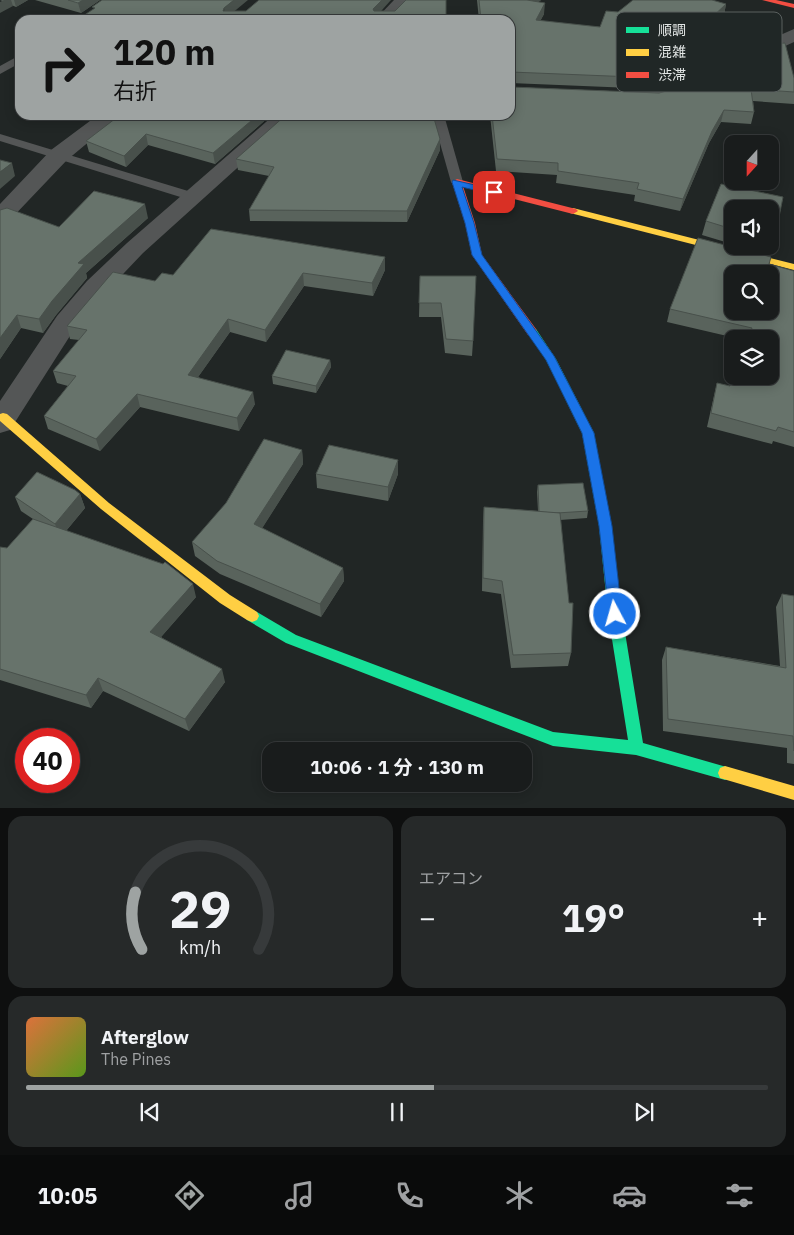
<!DOCTYPE html>
<html lang="ja">
<head>
<meta charset="utf-8">
<style>
	:root { --surface:#191c1c; --page:#262929; --text:#f1f3f6; --muted:#9fa1a3; --line:#373a3b; --accent:#9ea3a2 }
	body { margin:0; font-family:"IBM Plex Sans","Noto Sans JP",sans-serif; background:var(--page); color:var(--text); height:100vh; display:flex; flex-direction:column; font-size:19px; white-space:nowrap }
	* { box-sizing:border-box; margin:0 }
	p { font-size:16px; color:var(--muted) }
	.icon { flex:none; width:28px; height:28px; fill:none; stroke:currentColor; stroke-width:2; stroke-linecap:round; stroke-linejoin:round }
	.map { position:relative; height:808px; overflow:hidden }
	.panel { display:flex; flex-direction:column; gap:8px; padding:8px; background:#0e0f0f; flex:1 }
	.panel>* { flex:none }
	.top-card { position:absolute; left:15px; top:15px; width:500px; height:105px; border-radius:15px; box-shadow:0 2px 12px #0003,0 0 0 1px var(--line); background:#9ea3a2; color:#111; overflow:hidden }
	.needle { width:32px; rotate:201deg }
	.controls { position:absolute; left:724px; top:135px; display:grid; gap:10px }
	.controls a { display:grid; place-items:center; width:55px; height:55px; border-radius:10px; background:var(--surface); box-shadow:0 2px 12px #0003,0 0 0 1px var(--line); font-size:25px }
	.speed { position:absolute; left:15px; top:728px; display:flex; gap:10px; font-size:25px; font-weight:700; text-align:center }
	.speed>* { display:grid; place-content:center; width:65px; height:65px; border-radius:50%; background:var(--surface); box-shadow:0 2px 12px #0003,0 0 0 1px var(--line); line-height:1 }
	.speed .limit { border:8px solid #d22; background:#fff; color:#111 }
	.pin { position:absolute; display:grid; place-items:center; width:42px; height:42px; color:#fff; margin:-21px; border-radius:10px; box-shadow:0 2px 8px #0006 }
	.me { position:absolute; width:55px; margin:-28px; rotate:354deg; stroke-linejoin:round; filter:drop-shadow(0 0 4px #0008) }
	.turn { display:flex; align-items:center; gap:18px; height:105px; padding:0 15px; font-size:22px }
	.turn .icon { width:65px; height:65px; stroke-width:2.5 }
	.turn b { display:block; font-size:35px; line-height:42px }
	.big { font-size:38px; font-weight:700; line-height:1.1 }
	.panel .widget { flex:1; display:flex; flex-direction:column; justify-content:center; gap:8px; min-width:0; padding:0 18px; border-radius:15px; background:var(--page) }
	.panel .dial { align-items:center; gap:0 }
	.dial svg { height:130px; overflow:visible; fill:none; stroke:var(--line); stroke-width:7; stroke-linecap:round; text-anchor:middle }
	.dial text { fill:var(--text); stroke:none }
	.song { display:flex; align-items:center; gap:15px }
	.cover { width:60px; height:60px; border-radius:8px; background:linear-gradient(135deg,hsl(20 70% 55%),hsl(90 70% 35%)) }
	.played { height:5px; border-radius:2px; background:linear-gradient(90deg,var(--accent) 55%,var(--line) 55%) }
	.keys { display:flex; justify-content:space-around; direction:ltr }
	.heat { display:flex; justify-content:space-between; align-items:center; font-size:28px; direction:ltr }
	.panel .tiles { flex:1; display:grid; gap:8px; grid-template-columns:1fr 1fr }
	.widget:last-child { grid-column:span 2 }
	.trip { position:absolute; left:262px; top:742px; width:270px; height:50px; border-radius:15px; background:var(--surface); box-shadow:0 2px 12px #0003,0 0 0 1px var(--line); font-weight:700; line-height:50px; text-align:center }
	.dock { display:flex; height:80px; justify-content:space-around; align-items:center; background:#0a0b0b; color:var(--muted) }
	.dock .icon { width:35px; height:35px }
	.dock .current { color:var(--accent) }
	.dock b { font-size:22px; color:var(--text) }
	.map>svg:first-child { display:block }
	.lines { fill:none; stroke-linecap:round; stroke-linejoin:round }
	.lane { fill:#545656; fill-rule:evenodd }
	.street { fill:#545656; fill-rule:evenodd }
	.fast { fill:#16e098; fill-rule:evenodd }
	.slow { fill:#ffcf43; fill-rule:evenodd }
	.jam { fill:#f24e42; fill-rule:evenodd }
	.wall { fill:#59635c }
	.shaded-wall { fill:#48504b }
	.building { fill:#67736b; stroke:#48504b; fill-rule:evenodd }
	.route { fill:#1a73e8; stroke:#114b97 }
	.key { fill:#202726; stroke:#5a605f; stroke-width:1 }
	.key-label { font-size:14px; fill:#e2e6e5 }
</style>
</head>
<body>
<div class="map">
<svg width="794" height="808" viewBox="0 0 794 808">
	<rect width="100%" height="100%" fill="#212625"/>
	<g class="lines">
		<!-- lane -->
		<g class="lane">
			<path d="M20 55V63L0 74V66Z"/>
			<path d="M432 115H444L463 182 461 185H453L451 182Z"/>
			<path d="M0 134 198 194 200 197 198 200H190L0 141Z"/>
		</g>
		<!-- street -->
		<g class="street">
			<path d="M394 0H413L394 20H375Z"/>
			<path d="M794 29V42C771 53 746 62 723 74 702 86 674 108 649 101L646 97 649 93 677 86 710 66Z"/>
			<path d="M98 115H121L67 160 8 222 0 224V204L51 150Z"/>
			<path d="M274 115H296L143 253 105 293 75 328 10 430 0 433V401L57 316 87 281 127 243Z"/>
		</g>
		<!-- fast -->
		<path class="fast" d="M532 328 536 329 556 359 594 433 611 526 622 614 643 743 730 768 732 773 730 778 725 780 636 755 553 746 286 643 247 620 245 616 247 612 252 610 257 612 296 635 553 732 628 740 608 614 599 526 582 433 546 360 527 332Z"/>
		<!-- slow -->
		<g class="slow">
			<path d="M573 208 794 264V270L570 213 568 211Z"/>
			<path d="M3 413 7 414 109 503 230 595 257 612 259 616 257 620 252 622 247 620 220 603 101 509 0 421V414Z"/>
			<path d="M725 766 794 786V800L720 778 718 773 720 768Z"/>
		</g>
		<!-- jam -->
		<g class="jam">
			<path d="M762 0H776L794 4V8Z"/>
			<path d="M457 179 576 209 578 211 573 214 463 186 475 223 482 255 536 329 537 332 536 335H528L472 255 465 223 452 182Z"/>
		</g>
	</g>
	<!-- wall -->
	<g class="wall">
		<path d="M0 0H28L16 7Z"/>
		<path d="M35 0H100L81 13Z"/>
		<path d="M477 0H541L538 2 544 14 540 21 600 27 618 12 726 4 724 15 715 23 751 36 748 47 709 64 676 84 656 89 510 83V20H479Z"/>
		<path d="M794 78V104L753 101 754 112 751 124 721 122 709 143 680 211 634 201 635 195 556 183 557 175 496 171 490 115H510L511 87 659 93Z"/>
		<path d="M271 115 215 164 148 145 126 167 89 152 86 141Z"/>
		<path d="M440 139V150L407 222 250 221 249 210 269 176 238 170 236 159Z"/>
		<path d="M721 184 783 197 775 237 770 251 751 246H770V209H732V244L702 235 706 221Z"/>
		<path d="M0 210 59 227 148 218 86 273 87 278 56 315 43 333 21 328 0 359Z"/>
		<path d="M769 264 794 271V447L773 441 772 444 707 427 714 396 717 383 730 386 770 339H740L667 322 670 309Z"/>
		<path d="M385 270 373 296 304 286 266 342 230 332 198 377 255 404 239 431 140 407 100 451 48 429 44 416 68 386 57 383 53 371 79 340 70 339 67 326 155 281 173 275Z"/>
		<path d="M420 276 473 341 472 356 445 353 441 317H419Z"/>
		<path d="M330 360 331 367 316 393 273 384 272 376Z"/>
		<path d="M302 450 303 464 262 528 343 568 344 581 321 617 220 574 195 556 192 542Z"/>
		<path d="M398 460V474L388 501 317 488 316 474Z"/>
		<path d="M538 485 588 511 587 518 560 520 571 653 568 666 511 668 501 594 482 591 483 521 484 507 538 511 537 492Z"/>
		<path d="M80 494 85 508 66 531 196 597 161 637 225 682 189 731 103 691 91 708 0 680V547L7 548 33 519 21 511 15 497Z"/>
		<path d="M782 594 794 596V764L787 763V748L663 731 662 660 666 647 780 666 776 607Z"/>
	</g>
	<!-- shaded-wall -->
	<g class="shaded-wall">
		<path d="M4 0H11L13 6 0 13V2Z"/>
		<path d="M14 0H28L16 7Z"/>
		<path d="M83 0H100L81 13 78 3Z"/>
		<path d="M234 0H248L225 19V20L224 8Z"/>
		<path d="M382 0H391L374 19 373 9Z"/>
		<path d="M527 0H541L526 11Z"/>
		<path d="M545 3 544 14 535 31 536 20Z"/>
		<path d="M726 4 724 15 706 32 708 21Z"/>
		<path d="M751 36 748 47 709 64 676 84 656 89 658 78Z"/>
		<path d="M724 110 721 122 709 143 680 211 683 199 712 131Z"/>
		<path d="M258 115H271L215 164 213 153Z"/>
		<path d="M146 134 148 145 126 167 124 156Z"/>
		<path d="M440 139V150L407 222V211Z"/>
		<path d="M12 163 15 176 0 189V172Z"/>
		<path d="M145 204 148 218 86 273 87 278 56 315 43 333 39 319 78 263Z"/>
		<path d="M385 257V270L373 296 372 283Z"/>
		<path d="M303 273 304 286 266 342 265 330Z"/>
		<path d="M17 315 21 328 0 359V338Z"/>
		<path d="M228 319 230 332 191 387 188 375Z"/>
		<path d="M330 360 331 367 316 393V386Z"/>
		<path d="M253 392 255 404 239 431 237 418Z"/>
		<path d="M137 394 140 407 100 451 96 439Z"/>
		<path d="M302 450 303 464 256 538 254 524Z"/>
		<path d="M398 460V474L388 501V487Z"/>
		<path d="M80 494 85 508 60 538 55 524Z"/>
		<path d="M343 568 344 581 321 617 320 604Z"/>
		<path d="M193 584 196 597 154 645 150 632Z"/>
		<path d="M222 669 225 682 189 731 185 719Z"/>
		<path d="M98 678 103 691 91 708 86 695Z"/>
	</g>
	<!-- building -->
	<g class="building">
		<path d="M68 0H83L78 3Z"/>
		<path d="M102 0H234L224 8 223 11H246L259 0H382L373 9 374 11H395L406 0H446V20H77L95 8 92 7Z"/>
		<path d="M479 0H527L545 3 536 20 600 27 606 11 618 12 633 0H712L726 4 708 21 751 36 712 53 679 73 658 78 511 72 510 73V20H481Z"/>
		<path d="M785 43 794 78V92L751 89 754 112 724 110 712 131 683 199 637 189 639 183 558 171V163L497 159 492 115H510V86L511 87 659 93 694 84 728 64 773 44Z"/>
		<path d="M120 115H258L213 153 146 134 124 156 86 141Z"/>
		<path d="M286 115H433L440 139 407 211 249 210 274 167 236 159Z"/>
		<path d="M0 160 12 163 0 172Z"/>
		<path d="M721 184 783 197 775 237 770 236V209H732V229L706 221Z"/>
		<path d="M94 191 145 204 78 263 84 264 52 301 39 319 17 315 0 338V210L7 208 59 227Z"/>
		<path d="M211 229 385 257 372 283 303 273 265 330 228 319 188 375 253 392 237 418 137 394 96 439 44 416 76 376 53 371 87 330 67 326 113 272 155 281 162 273 173 275Z"/>
		<path d="M698 238 771 257 769 264 794 271V432L778 427 776 431 711 413 717 383 730 386 733 376H770V339H748L752 328 670 309ZM732 274H770V311H732Z"/>
		<path d="M420 276H476L473 341 446 339 441 303H419Z"/>
		<path d="M286 350 330 360 316 386 272 376Z"/>
		<path d="M264 439 302 450 254 524 343 568 320 604 217 561 192 542 226 503Z"/>
		<path d="M329 445 398 460 388 487 316 474Z"/>
		<path d="M37 472 75 490 80 494 55 524 15 497Z"/>
		<path d="M583 483 588 511 557 513 539 512 538 485Z"/>
		<path d="M484 507 560 513 569 603H573L571 653 513 655 502 581 483 578Z"/>
		<path d="M33 519 163 564 165 562 193 584 150 632 222 669 185 719 98 678 86 695 0 669V547L7 548Z"/>
		<path d="M782 594 794 596V751L793 736 668 719 666 647 786 668Z"/>
	</g>
	<!-- route -->
	<path class="route" d="M453 180 497 190 499 192 494 195 462 187 474 223 482 255 554 356 594 433 612 526 622 614 620 618 615 620 610 618 609 614 599 526 582 433 546 360 472 255 465 223 452 182Z"/>
	<!-- legend -->
	<rect x="616" y="12" width="166" height="80" rx="8" class="key"/>
	<rect x="626" y="27" width="23" height="6" fill="#16e098"/>
	<rect x="626" y="49" width="23" height="7" fill="#ffcf43"/>
	<rect x="626" y="72" width="23" height="6" fill="#f24e42"/>
	<g class="key-label">
		<text x="658" y="35">順調</text>
		<text x="658" y="57">混雑</text>
		<text x="658" y="80">渋滞</text>
	</g>
</svg>
<div class="controls">
<a><svg class="needle" viewBox="-14 -14 28 28"><path d="M0-13l5 13h-10z" fill="#e53935"/><path d="M0 13l5-13h-10z" fill="#9fa1a3"/></svg></a>
<a><svg class="icon" aria-label="sound" viewBox="0 0 24 24"><path d="M4 9h4l5-4v14l-5-4H4zM17 9q2 3 0 6"/></svg></a>
<a><svg class="icon" aria-label="search" viewBox="0 0 24 24"><circle cx="10" cy="10" r="6"/><path d="M15 15l6 6"/></svg></a>
<a><svg class="icon" aria-label="layers" viewBox="0 0 24 24"><path d="M12 4l9 5-9 5-9-5zM3 14l9 5 9-5"/></svg></a>
</div>
<div class="speed"><div class="limit">40</div></div>
<div class="pin" style="left:494px;top:192px;background:#d93025"><svg class="icon" aria-label="arrive" viewBox="0 0 24 24"><path d="M6 21V4h12l-3 4 3 4H6"/></svg></div>
<svg class="me" style="left:615px;top:614px" viewBox="-20 -20 40 40"><circle r="17" fill="#1a73e8" stroke="#fff" stroke-width="3"/><path d="M0-11L8 9 0 5-8 9z" fill="#fff"/></svg>
<div class="trip">10:06 · 1 分 · 130 m</div>
<div class="top-card">
<div class="turn"><svg class="icon" aria-label="right" viewBox="0 0 24 24"><path d="M7 20v-9h11M14 6l5 5-5 5"/></svg><div><b>120 m</b>右折</div></div>
</div>
</div>
<section class="panel">
<div class="tiles">
<div class="widget dial"><svg viewBox="0 0 100 80">
<path d="M14 69A42 42 0 1 1 86 69"/>
<path d="M14 69A42 42 0 0 1 10 34" stroke="#9ea3a2"/>
<text x="50" y="56" font-size="32" font-weight="700">29</text>
<text x="50" y="72" font-size="11">km/h</text>
</svg></div>
<div class="widget"><p>エアコン</p>
<div class="heat"><a>−</a><b class="big">19°</b><a>+</a></div>
</div>
<div class="widget">
<div class="song"><i class="cover"></i><div><b>Afterglow</b><p>The Pines</p></div></div>
<div class="played"></div>
<div class="keys"><svg class="icon" aria-label="previous" viewBox="0 0 24 24"><path d="M18 5L8 12l10 7zM5 5v14"/></svg><svg class="icon" aria-label="pause" viewBox="0 0 24 24"><path d="M8 5v14M16 5v14"/></svg><svg class="icon" aria-label="next" viewBox="0 0 24 24"><path d="M6 5l10 7-10 7zM19 5v14"/></svg></div>
</div>
</div>
</section>
<nav class="dock">
<b>10:05</b>
<svg class="icon current" aria-label="directions" viewBox="0 0 24 24"><path d="M12 3l9 9-9 9-9-9zM9 14v-3h6M13 9l2 2-2 2"/></svg>
<svg class="icon" aria-label="music" viewBox="0 0 24 24"><path d="M9 18V5l10-2v13"/><circle cx="6" cy="18" r="3"/><circle cx="16" cy="16" r="3"/></svg>
<svg class="icon" aria-label="phone" viewBox="0 0 24 24"><path d="M5 4h4l2 5-3 2q2 4 5 5l2-3 5 2v4C11 20 4 13 5 4z"/></svg>
<svg class="icon" aria-label="climate" viewBox="0 0 24 24"><path d="M12 3v18M4 7l16 10M4 17L20 7"/></svg>
<svg class="icon" aria-label="car" viewBox="0 0 24 24"><path d="M5 17H2v-5l4-1 3-4h7l3 4 3 1v5h-3M9 17h6M6 11h13"/><circle cx="7" cy="17" r="2"/><circle cx="17" cy="17" r="2"/></svg>
<svg class="icon" aria-label="filters" viewBox="0 0 24 24"><path d="M4 7h16M4 17h16"/><circle cx="9" cy="7" r="2"/><circle cx="15" cy="17" r="2"/></svg>
</nav>
</body>
</html>
